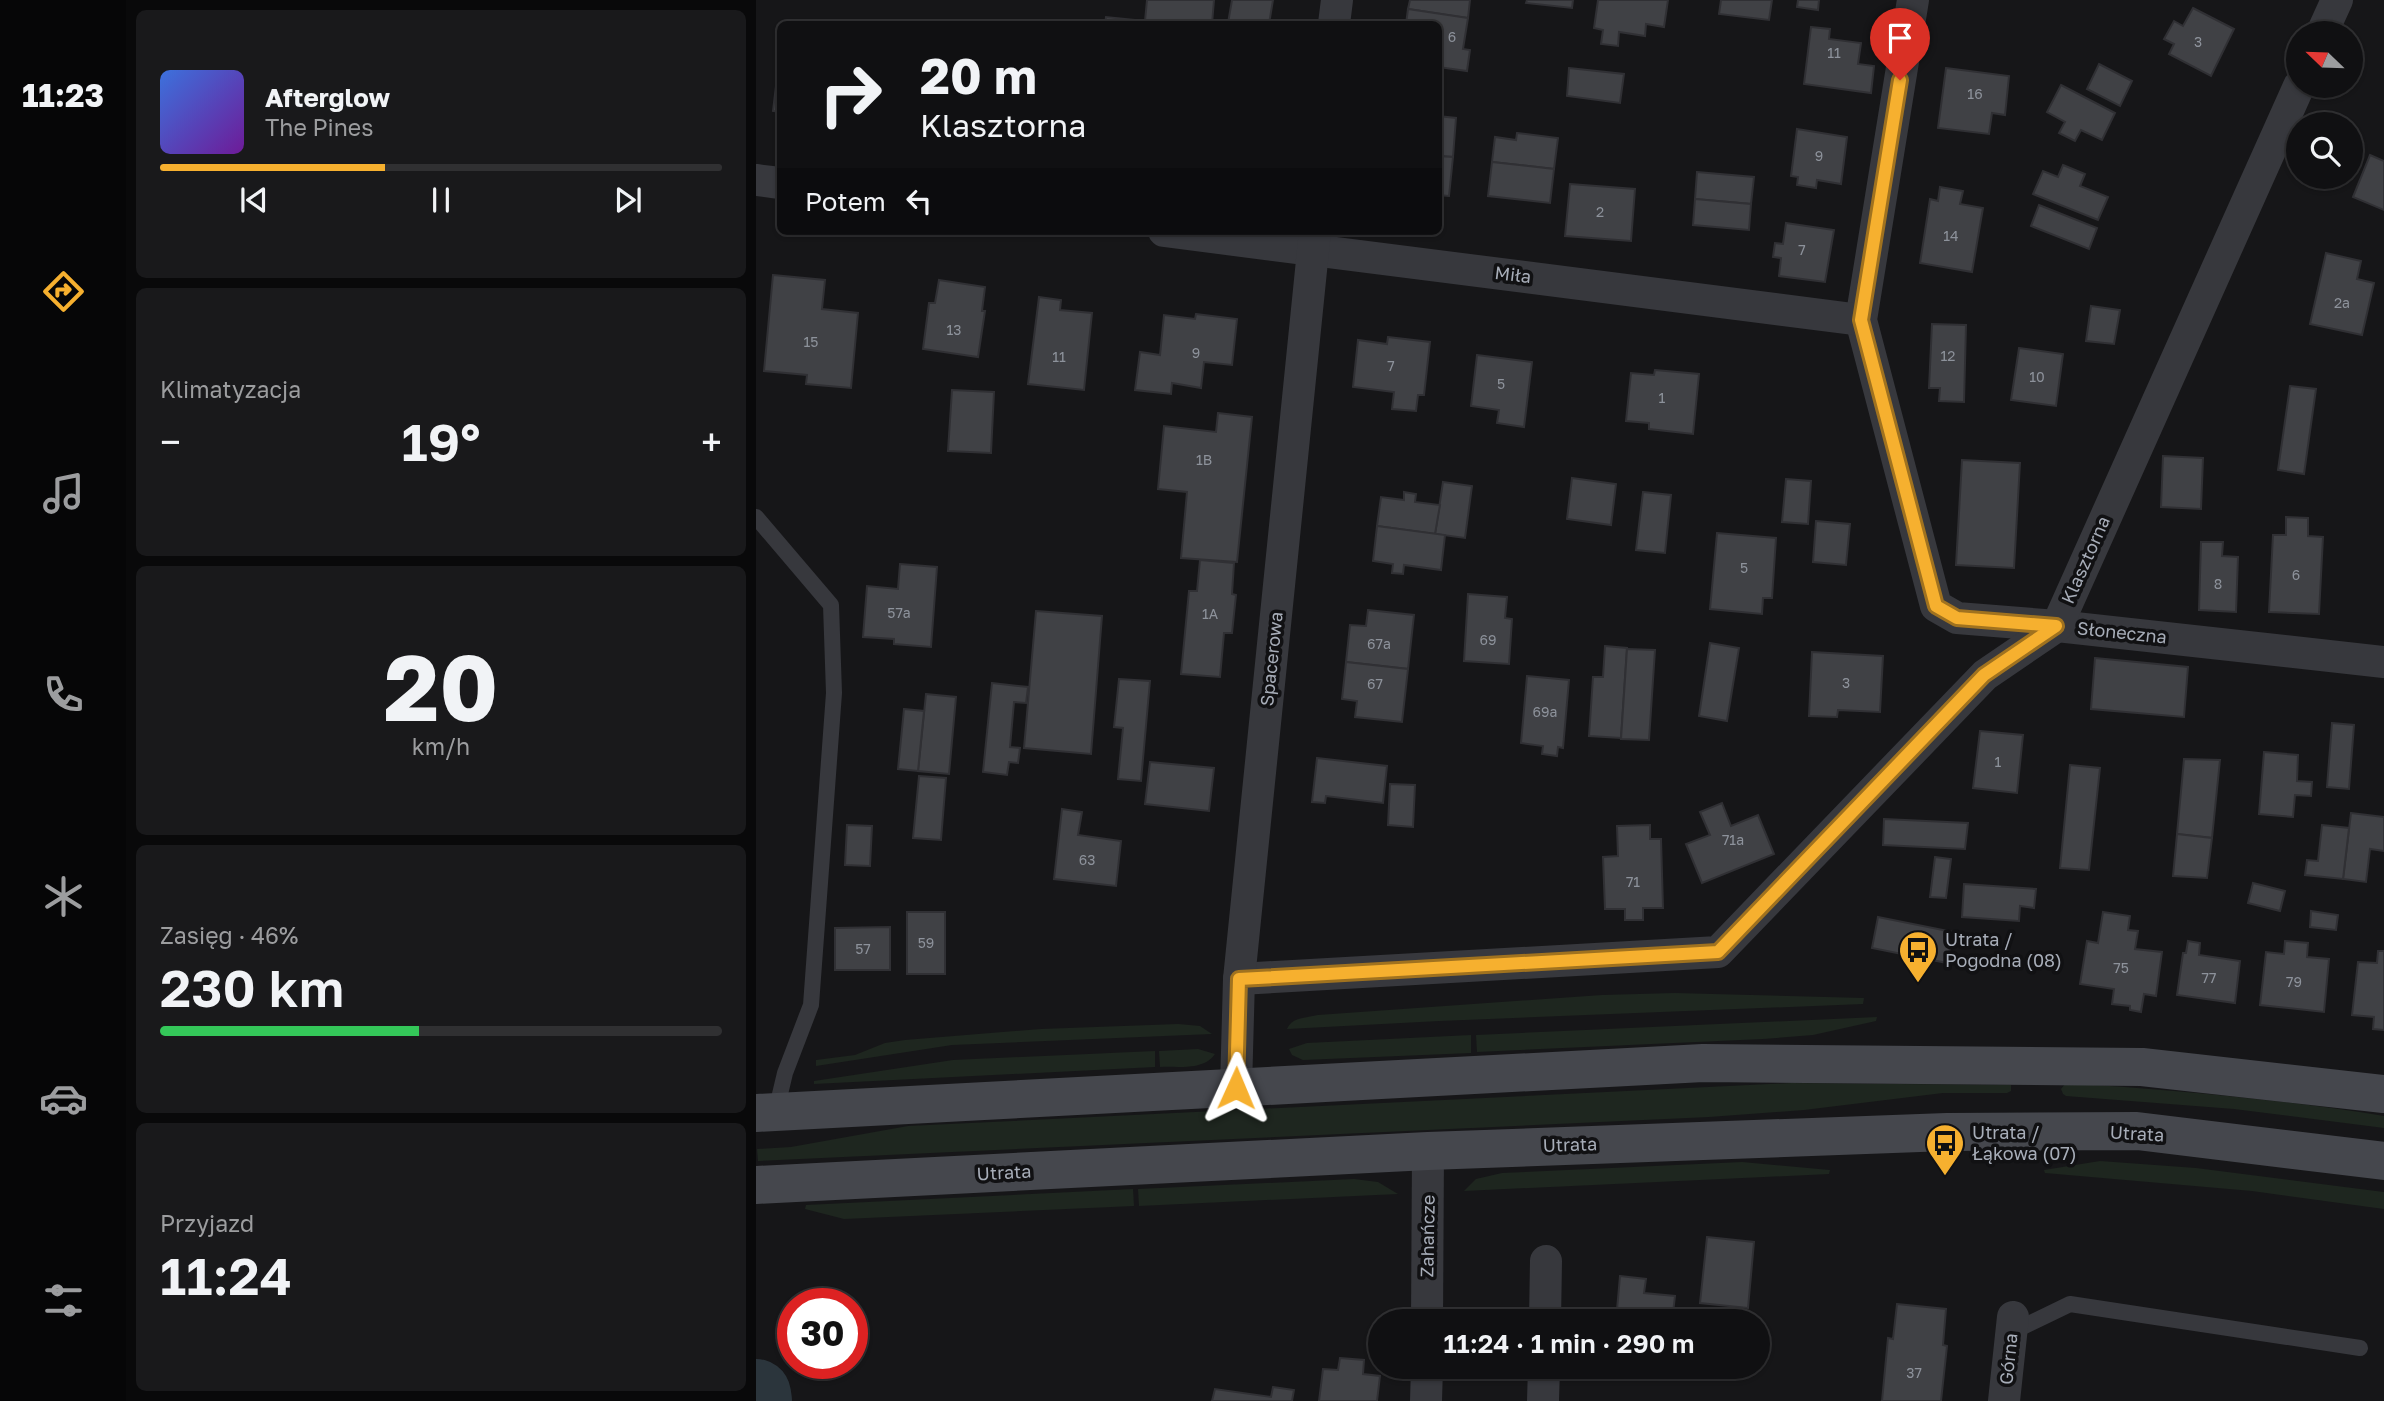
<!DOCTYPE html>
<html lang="pl">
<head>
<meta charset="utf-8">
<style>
	:root { --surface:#101012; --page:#19191b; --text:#f1f3f6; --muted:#9c9d9f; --line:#303032; --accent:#f6b02f }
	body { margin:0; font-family:"Golos Text",sans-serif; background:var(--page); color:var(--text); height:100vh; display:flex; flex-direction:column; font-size:26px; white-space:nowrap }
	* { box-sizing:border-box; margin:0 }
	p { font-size:23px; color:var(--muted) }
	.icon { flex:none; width:38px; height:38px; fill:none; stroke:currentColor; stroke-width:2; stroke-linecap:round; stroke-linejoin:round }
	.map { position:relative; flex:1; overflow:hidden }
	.panel { display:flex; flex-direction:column; gap:10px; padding:10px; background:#09090a; width:630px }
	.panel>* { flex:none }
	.hud { position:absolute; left:21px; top:21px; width:665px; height:214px; border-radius:10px; box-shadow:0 2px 5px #0004,0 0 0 2px var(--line); background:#101012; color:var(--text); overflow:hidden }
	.needle { width:46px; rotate:293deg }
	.fabs { position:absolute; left:1530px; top:21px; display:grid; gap:14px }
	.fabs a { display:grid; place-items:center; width:77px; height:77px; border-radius:50%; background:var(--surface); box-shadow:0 2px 5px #0004,0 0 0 2px var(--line); font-size:35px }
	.speed { position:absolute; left:21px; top:1288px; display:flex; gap:14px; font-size:35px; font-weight:700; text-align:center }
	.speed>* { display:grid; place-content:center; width:91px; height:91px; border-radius:50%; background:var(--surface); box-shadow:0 2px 5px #0004,0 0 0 2px var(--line); line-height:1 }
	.speed .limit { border:10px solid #d22; background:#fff; color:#111 }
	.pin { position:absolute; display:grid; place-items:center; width:60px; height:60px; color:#fff; margin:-72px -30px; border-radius:50% 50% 50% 0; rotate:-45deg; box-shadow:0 0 7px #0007 }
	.pin .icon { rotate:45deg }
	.me { position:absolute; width:77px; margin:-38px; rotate:1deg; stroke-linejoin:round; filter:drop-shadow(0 0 5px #0008) }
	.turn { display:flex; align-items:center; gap:24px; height:147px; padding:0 28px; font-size:32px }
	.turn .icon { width:91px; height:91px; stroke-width:2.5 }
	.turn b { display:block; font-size:49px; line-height:60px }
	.then { display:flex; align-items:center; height:66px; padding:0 28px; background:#0003; gap:14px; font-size:26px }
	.big { font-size:52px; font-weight:600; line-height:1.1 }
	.panel .card { flex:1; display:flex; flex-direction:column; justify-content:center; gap:10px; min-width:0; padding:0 24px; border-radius:10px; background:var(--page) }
	.panel .dial { align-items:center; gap:0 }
	.dial b { font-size:91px; line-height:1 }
	.song { display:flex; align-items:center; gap:21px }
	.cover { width:84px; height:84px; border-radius:10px; background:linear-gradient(135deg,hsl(220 70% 55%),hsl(280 70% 35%)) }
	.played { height:7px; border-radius:4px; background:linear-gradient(90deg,var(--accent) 40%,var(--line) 40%) }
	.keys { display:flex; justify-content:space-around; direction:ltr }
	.heat { display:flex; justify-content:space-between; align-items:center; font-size:38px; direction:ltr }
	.charge { height:10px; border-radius:5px; background:linear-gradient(90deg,#34c759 46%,var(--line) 0) }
	.trip { position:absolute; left:612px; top:1309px; width:402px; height:70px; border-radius:35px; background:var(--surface); box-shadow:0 2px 5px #0004,0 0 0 2px var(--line); font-weight:600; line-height:70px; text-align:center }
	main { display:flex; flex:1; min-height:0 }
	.tabs { display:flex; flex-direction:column; width:126px; justify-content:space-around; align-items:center; background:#060607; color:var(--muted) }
	.tabs .icon { width:49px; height:49px }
	.tabs .selected { color:var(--accent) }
	.tabs b { font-size:32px; color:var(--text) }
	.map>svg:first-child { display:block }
	.grass { fill:#1e261f }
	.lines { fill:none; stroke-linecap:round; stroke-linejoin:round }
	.river { stroke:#2b353c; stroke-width:70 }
	.building { fill:#404145; stroke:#303034; stroke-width:2 }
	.service { stroke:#37383d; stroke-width:16 }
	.minor { stroke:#37383d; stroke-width:32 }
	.secondary { stroke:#45474d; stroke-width:38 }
	.route-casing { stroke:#a0721f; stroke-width:18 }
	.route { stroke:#f6b02f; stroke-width:12 }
	.labels { text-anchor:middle; stroke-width:7; stroke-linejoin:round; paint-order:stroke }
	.number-label { font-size:14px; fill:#8d929b }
	.street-label { font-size:18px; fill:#a7adb8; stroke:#111113 }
	.poi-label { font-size:18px; fill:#a7adb8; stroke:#111113; text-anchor:start }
</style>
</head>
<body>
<main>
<nav class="tabs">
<b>11:23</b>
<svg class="icon selected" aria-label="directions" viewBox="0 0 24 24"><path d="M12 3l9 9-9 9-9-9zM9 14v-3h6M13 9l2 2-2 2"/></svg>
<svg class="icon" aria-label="music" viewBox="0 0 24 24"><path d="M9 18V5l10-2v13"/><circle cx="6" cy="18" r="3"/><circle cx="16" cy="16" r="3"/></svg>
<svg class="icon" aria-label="phone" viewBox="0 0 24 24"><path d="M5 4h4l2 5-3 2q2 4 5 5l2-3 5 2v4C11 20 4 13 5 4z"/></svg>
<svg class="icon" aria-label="climate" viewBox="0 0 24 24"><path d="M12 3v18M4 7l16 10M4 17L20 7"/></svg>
<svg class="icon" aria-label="car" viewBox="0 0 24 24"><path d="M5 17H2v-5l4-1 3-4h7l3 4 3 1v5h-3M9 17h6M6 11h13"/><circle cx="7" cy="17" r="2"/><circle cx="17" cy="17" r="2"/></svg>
<svg class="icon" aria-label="filters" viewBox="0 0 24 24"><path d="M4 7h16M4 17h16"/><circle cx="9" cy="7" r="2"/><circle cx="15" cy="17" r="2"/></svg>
</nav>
<section class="panel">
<div class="card">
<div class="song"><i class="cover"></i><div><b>Afterglow</b><p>The Pines</p></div></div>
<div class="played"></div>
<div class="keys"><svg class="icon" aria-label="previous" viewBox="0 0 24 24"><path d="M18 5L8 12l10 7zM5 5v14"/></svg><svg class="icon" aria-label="pause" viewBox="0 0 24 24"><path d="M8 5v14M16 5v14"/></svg><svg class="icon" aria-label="next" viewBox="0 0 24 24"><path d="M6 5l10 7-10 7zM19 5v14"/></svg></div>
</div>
<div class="card"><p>Klimatyzacja</p>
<div class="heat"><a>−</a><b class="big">19°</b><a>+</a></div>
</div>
<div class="card dial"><b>20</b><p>km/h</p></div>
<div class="card"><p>Zasięg · 46%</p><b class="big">230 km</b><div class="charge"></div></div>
<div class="card"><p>Przyjazd</p><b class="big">11:24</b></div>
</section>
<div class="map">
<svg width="1628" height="1401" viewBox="0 0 1628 1401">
	<rect width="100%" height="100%" fill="#161618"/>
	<!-- grass -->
	<g class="grass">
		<path d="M919 993 1108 998 1107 1004 683 1021 531 1029C536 1017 550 1018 562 1015L846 995Z"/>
		<path d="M1121 1017 1120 1021 1057 1035 1007 1039 721 1052 720 1035Z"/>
		<path d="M422 1024 444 1026 456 1034 196 1045 60 1066V1060L99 1055 129 1043 149 1040 285 1029Z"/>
		<path d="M715 1035V1053L547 1060 536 1055 533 1049 551 1043Z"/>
		<path d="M442 1049 459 1054C447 1071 423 1066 404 1067L403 1051Z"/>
		<path d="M399 1051V1067L58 1084V1081L197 1060Z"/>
		<path d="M1036 1083 1255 1085V1091L1251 1093H1187L1048 1110 953 1117 2 1161 1 1149 35 1147 152 1126Z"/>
		<path d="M1310 1083C1416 1090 1523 1099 1628 1116V1128L1478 1109 1310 1096 1307 1094 1305 1089Z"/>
		<path d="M1344 1161 1440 1168 1612 1190 1628 1192V1209L1496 1191 1289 1173 1288 1170Z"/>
		<path d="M986 1162 1074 1170 1073 1174 708 1191 720 1179 746 1173Z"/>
		<path d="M598 1179 622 1182 642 1194 383 1206 382 1189Z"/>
		<path d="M377 1189 378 1206 88 1219 49 1209 50 1205Z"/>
	</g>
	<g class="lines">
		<!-- river -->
		<path class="river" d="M0 1394 1 1401"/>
	</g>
	<!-- building -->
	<g class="building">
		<path d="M391 0H458L456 24H349L350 17 389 21Z"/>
		<path d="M476 0H517L513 24 472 23Z"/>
		<path d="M654 0H714L712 18 652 9Z"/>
		<path d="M771 0H817L816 8 770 3Z"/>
		<path d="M842 0H912L908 27 890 24 889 36 863 32 862 46 845 44 847 30 838 28Z"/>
		<path d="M965 0H1016L1013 20 963 14Z"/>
		<path d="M1042 0H1063L1062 10 1041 7Z"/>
		<path d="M1437 8 1478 29 1455 76 1413 54 1418 44 1408 39 1418 21 1427 26Z"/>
		<path d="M652 9 712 18 707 49 714 50 711 71 682 67V24H650Z"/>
		<path d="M1055 27 1074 29 1073 39 1105 43 1102 64 1118 66 1115 93 1048 84Z"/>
		<path d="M23 61H24V112L17 111Z"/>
		<path d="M1343 64 1376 81 1364 106 1331 89Z"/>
		<path d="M813 68 868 74 864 103 811 96Z"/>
		<path d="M1190 68 1253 76 1249 115 1236 113 1233 134 1182 128Z"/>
		<path d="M1305 85 1359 113 1346 140 1325 130 1319 141 1303 133 1309 122 1291 112Z"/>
		<path d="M682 116 700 118 697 157 682 156Z"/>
		<path d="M1041 129 1091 137 1085 184 1061 180 1060 188 1041 185 1042 177 1035 176Z"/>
		<path d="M761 133 802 138 798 169 736 162 739 137 760 140Z"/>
		<path d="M1614 155 1628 161V210L1597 197Z"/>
		<path d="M682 156 697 157 693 196 682 195Z"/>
		<path d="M736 162 798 169 794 203 732 196Z"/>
		<path d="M1307 165 1329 174 1324 186 1352 197 1342 220 1277 194 1287 171 1302 177Z"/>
		<path d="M941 172 998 177 995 204 939 199Z"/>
		<path d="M814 184 879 189 875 241 809 236Z"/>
		<path d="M1184 187 1207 191 1204 204 1227 208 1216 272 1164 263 1174 199 1182 201Z"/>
		<path d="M939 199 995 204 993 230 937 225Z"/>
		<path d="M1283 205 1341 228 1333 249 1275 226Z"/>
		<path d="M1030 223 1078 230 1069 282 1023 276 1025 258 1017 257 1019 243 1027 244Z"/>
		<path d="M1570 253 1605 261 1601 279 1618 283 1606 335 1554 324Z"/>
		<path d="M17 275 69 280 66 309 102 313 95 388 50 384 51 375 8 371Z"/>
		<path d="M183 280 229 287 226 311H229L222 357 167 349 173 303H179Z"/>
		<path d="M283 297 305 300 304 310 336 313 328 390 272 384Z"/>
		<path d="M1335 306 1364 310 1358 344 1330 341Z"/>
		<path d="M440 314 481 319 476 365 448 362 445 388 416 383 415 394 379 390 384 352 404 355 408 315 439 319Z"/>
		<path d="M1176 324 1210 325 1208 402 1183 401 1184 388H1173Z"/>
		<path d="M632 337 674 342 668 395H662L660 411 636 409 638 392 597 387 602 340 631 344Z"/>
		<path d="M1263 348 1307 354 1300 406 1255 400Z"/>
		<path d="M721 355 776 362 768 427 741 423 743 410 715 406Z"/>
		<path d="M899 370 943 374 937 434 893 429V423L870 421 875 373 898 375Z"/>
		<path d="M1534 386 1560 389 1548 474 1522 470Z"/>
		<path d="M196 390 238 392 235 453 192 451Z"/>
		<path d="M462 413 496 417 481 562 425 558 431 492 402 489 408 426 460 432Z"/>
		<path d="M1407 456 1447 458 1445 509 1405 507Z"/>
		<path d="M1206 460 1264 463 1258 568 1200 565Z"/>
		<path d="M816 478 860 484 855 525 811 519Z"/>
		<path d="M1030 479 1055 481 1052 524 1026 522Z"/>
		<path d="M687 482 716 486 709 538 679 534Z"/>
		<path d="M648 492 660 494 659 502 684 505 679 534 621 526 625 497 648 500Z"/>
		<path d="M887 492 915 495 909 553 880 550Z"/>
		<path d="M1530 517 1552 518V536L1567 537 1563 614 1513 612 1517 535H1530Z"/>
		<path d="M1060 521 1094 524 1090 565 1057 562Z"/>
		<path d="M621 526 689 535 685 570 648 565 647 574 636 573 637 564 617 561Z"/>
		<path d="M961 533 1020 538 1016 598H1007L1006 614 954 609Z"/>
		<path d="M1445 542H1467L1466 556 1482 557 1480 612 1443 610Z"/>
		<path d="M444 560 478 563 476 594 480 595 476 633H468L464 677 425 674 433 591H441Z"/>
		<path d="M144 564 181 567 175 647 138 644V639L107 637 111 586 142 589Z"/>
		<path d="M712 594 751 597 749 618 756 619 753 664 708 661Z"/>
		<path d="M612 610 658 615 652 669 590 662 594 625 610 626Z"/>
		<path d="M280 611 346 616 335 754 268 748Z"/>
		<path d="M954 643 983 648 971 721 943 716Z"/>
		<path d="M849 646 871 648 865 738 833 736 837 677H847Z"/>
		<path d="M871 649 899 650 893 740 865 739Z"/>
		<path d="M1056 652 1127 656 1124 712 1082 710 1081 717 1053 716Z"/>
		<path d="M1339 658 1432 667 1428 717 1335 709Z"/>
		<path d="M590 662 652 669 646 722 599 717 601 701 586 699Z"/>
		<path d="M771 676 813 680 807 748 802 747 801 756 786 754 787 746 765 743Z"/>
		<path d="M363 679 394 681 385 781 362 779 367 728 358 727Z"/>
		<path d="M236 683 272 687 270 703 258 702 254 747 264 748 262 763 253 762 251 775 227 772Z"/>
		<path d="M170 694 200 697 193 774 162 771Z"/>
		<path d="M148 709 168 711 162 771 142 769Z"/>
		<path d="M1576 723 1598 725 1593 789 1571 787Z"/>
		<path d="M1224 731 1267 735 1261 793 1217 788Z"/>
		<path d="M1508 752 1542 755 1541 781 1556 782 1555 796 1539 795 1537 817 1503 814Z"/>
		<path d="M561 758 631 766 627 803 570 796 569 803 556 802Z"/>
		<path d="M1428 759 1464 760 1456 838 1421 834Z"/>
		<path d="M394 762 458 768 453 811 389 804Z"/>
		<path d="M1314 765 1344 768 1333 870 1304 868Z"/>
		<path d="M163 776 190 778 185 840 157 838Z"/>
		<path d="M634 784 659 785 657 827 632 825Z"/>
		<path d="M966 803 975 826 1002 815 1018 854 946 883 930 844 954 835 944 812Z"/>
		<path d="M306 809 326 812 322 835 365 841 360 886 298 879Z"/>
		<path d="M1595 813 1628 817V851L1614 849 1610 882 1587 879Z"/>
		<path d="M1128 819 1212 823 1209 849 1127 845Z"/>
		<path d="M91 825 116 826 114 866 89 865Z"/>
		<path d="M894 825V839H905L907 908H887V920H869V909H849L847 857 862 856 861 826Z"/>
		<path d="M1566 825 1593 828 1587 879 1549 875 1551 860 1562 861Z"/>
		<path d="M1421 834 1456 838 1451 878 1417 876Z"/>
		<path d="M1179 857 1195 859 1190 898 1174 897Z"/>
		<path d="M1497 883 1529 891 1524 911 1492 903Z"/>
		<path d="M1208 884 1280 889 1278 908 1264 906 1263 921 1206 917Z"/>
		<path d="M1555 911 1582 915 1580 930 1554 927Z"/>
		<rect x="151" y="912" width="38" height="62"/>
		<path d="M1347 912 1374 916 1372 930 1382 931 1379 949 1406 952 1400 996 1388 994 1385 1012 1374 1010V1006L1356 1004 1358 989 1324 984 1331 941 1342 943Z"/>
		<path d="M1122 917 1197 932 1191 963 1116 948Z"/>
		<path d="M134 927V970H79V928Z"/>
		<path d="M1432 941 1444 943 1443 955 1484 961 1479 1003 1421 995 1427 953H1430Z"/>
		<path d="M1529 941 1552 943 1551 957 1573 959 1568 1012 1504 1005 1510 952 1528 954Z"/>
		<path d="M1622 951H1628V1030L1617 1029 1618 1017 1596 1015 1602 962 1621 963Z"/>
		<path d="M951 1237 998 1242 992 1308 944 1303Z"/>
		<path d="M864 1276 890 1279 888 1293 919 1296 917 1313 931 1315 930 1321H860Z"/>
		<path d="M1141 1304 1190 1309 1187 1345 1191 1346 1185 1401H1126L1132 1338 1137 1339Z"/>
		<path d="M584 1358 608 1360 607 1374 624 1376 621 1401H563L567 1369 582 1370Z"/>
		<path d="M517 1387 538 1390 536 1401H456L459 1389 515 1397Z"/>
	</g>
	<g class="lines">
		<!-- service -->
		<g class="service">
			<path d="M0 517 75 605 78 693 55 1005 29 1073 20 1111"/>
			<path d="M1256 1332 1314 1304 1604 1348"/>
		</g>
		<!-- minor -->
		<g class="minor">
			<path d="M1157 0 1105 320 1180 606 1201 618 1301 626 1628 662"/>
			<path d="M578 24 581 0"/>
			<path d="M1566 33 1581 0"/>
			<path d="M0 180 24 183"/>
			<path d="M408 231 1105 320"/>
			<path d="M483 979 962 952 1229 675 1301 626 1543 86"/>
			<path d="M480 1088 483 979 559 231"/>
			<path d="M671 1321 672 1151"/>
			<path d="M789 1321 790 1261"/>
			<path d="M670 1401 671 1367"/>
			<path d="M787 1401 788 1367"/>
			<path d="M1248 1401 1257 1317"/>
		</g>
		<!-- secondary -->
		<g class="secondary">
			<path d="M0 1113 947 1063 1386 1067 1628 1094"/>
			<path d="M0 1185 672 1151 1191 1132 1381 1131 1628 1161"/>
		</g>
	</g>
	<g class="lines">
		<defs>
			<path id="route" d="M480 1088 483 979 962 952 1228 675 1300 626 1201 618 1180 606 1105 320 1144 80"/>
		</defs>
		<!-- route casing -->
		<use href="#route" class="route-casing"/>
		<!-- route -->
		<use href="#route" class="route"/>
	</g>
	<!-- icons -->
	<defs>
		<symbol id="bus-pin" viewBox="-11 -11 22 30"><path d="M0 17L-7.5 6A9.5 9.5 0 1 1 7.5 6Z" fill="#f6b02f" stroke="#111113"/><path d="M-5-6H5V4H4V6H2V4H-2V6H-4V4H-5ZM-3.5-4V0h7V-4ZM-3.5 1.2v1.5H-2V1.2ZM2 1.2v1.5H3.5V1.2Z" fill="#111"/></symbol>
	</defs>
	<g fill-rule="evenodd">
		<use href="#bus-pin" x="1140" y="928" width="44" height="60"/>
		<use href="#bus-pin" x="1167" y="1121" width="44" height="60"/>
	</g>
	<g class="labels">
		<!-- number labels -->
		<g class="number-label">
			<text x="696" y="42">6</text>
			<text x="1442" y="47">3</text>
			<text x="1078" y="58">11</text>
			<text x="1219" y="99">16</text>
			<text x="1063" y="161">9</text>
			<text x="844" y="217">2</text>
			<text x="1195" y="241">14</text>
			<text x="1046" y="255">7</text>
			<text x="1586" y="308">2a</text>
			<text x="198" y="335">13</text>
			<text x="55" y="347">15</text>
			<text x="440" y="358">9</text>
			<text x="1192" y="361">12</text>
			<text x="303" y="362">11</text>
			<text x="635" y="371">7</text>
			<text x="1281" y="382">10</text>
			<text x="745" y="389">5</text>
			<text x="906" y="403">1</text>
			<text x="448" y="465">1B</text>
			<text x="988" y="573">5</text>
			<text x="1540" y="580">6</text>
			<text x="1462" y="589">8</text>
			<text x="143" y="618">57a</text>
			<text x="454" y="619">1A</text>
			<text x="732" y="645">69</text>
			<text x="623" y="649">67a</text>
			<text x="1090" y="688">3</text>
			<text x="619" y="689">67</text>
			<text x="789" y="717">69a</text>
			<text x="1242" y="767">1</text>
			<text x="977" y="845">71a</text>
			<text x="331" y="865">63</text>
			<text x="877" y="887">71</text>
			<text x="170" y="948">59</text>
			<text x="107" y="954">57</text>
			<text x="1365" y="973">75</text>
			<text x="1453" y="983">77</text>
			<text x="1538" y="987">79</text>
			<text x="1158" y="1378">37</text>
		</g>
		<!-- street labels -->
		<g class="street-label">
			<text transform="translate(757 275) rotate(7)" y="6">Miła</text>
			<text transform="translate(1330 560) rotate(-66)" y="6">Klasztorna</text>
			<text transform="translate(1366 633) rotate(6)" y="6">Słoneczna</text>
			<text transform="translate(516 659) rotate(-84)" y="6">Spacerowa</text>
			<text transform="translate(1381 1134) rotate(3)" y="6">Utrata</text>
			<text transform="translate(814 1145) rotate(-2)" y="6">Utrata</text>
			<text transform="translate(248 1173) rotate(-3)" y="6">Utrata</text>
			<text transform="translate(672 1236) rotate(-89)" y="6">Zahańcze</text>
			<text transform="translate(1253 1359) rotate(-84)" y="6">Górna</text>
		</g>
		<!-- poi labels -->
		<g class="poi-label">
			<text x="1189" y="946">Utrata /<tspan x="1189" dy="21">Pogodna (08)</tspan></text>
			<text x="1216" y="1139">Utrata /<tspan x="1216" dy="21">Łąkowa (07)</tspan></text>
		</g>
	</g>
</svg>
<div class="fabs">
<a><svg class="needle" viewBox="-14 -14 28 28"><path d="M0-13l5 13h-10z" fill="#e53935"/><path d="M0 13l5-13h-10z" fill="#9c9d9f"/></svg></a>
<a><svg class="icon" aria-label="search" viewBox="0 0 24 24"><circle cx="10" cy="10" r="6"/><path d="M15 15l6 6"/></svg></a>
</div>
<div class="speed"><div class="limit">30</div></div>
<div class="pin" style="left:1144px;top:80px;background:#d93025"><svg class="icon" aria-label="arrive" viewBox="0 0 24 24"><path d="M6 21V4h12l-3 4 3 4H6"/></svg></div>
<svg class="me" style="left:480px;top:1088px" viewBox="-20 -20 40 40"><path d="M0-17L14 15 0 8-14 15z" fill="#f6b02f" stroke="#fff" stroke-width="4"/></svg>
<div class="trip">11:24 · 1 min · 290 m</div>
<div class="hud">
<div class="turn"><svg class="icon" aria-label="right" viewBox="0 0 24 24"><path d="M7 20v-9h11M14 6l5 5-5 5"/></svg><div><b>20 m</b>Klasztorna</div></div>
<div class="then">Potem<svg class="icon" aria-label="left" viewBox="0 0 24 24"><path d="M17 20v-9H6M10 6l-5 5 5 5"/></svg></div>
</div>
</div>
</main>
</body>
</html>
